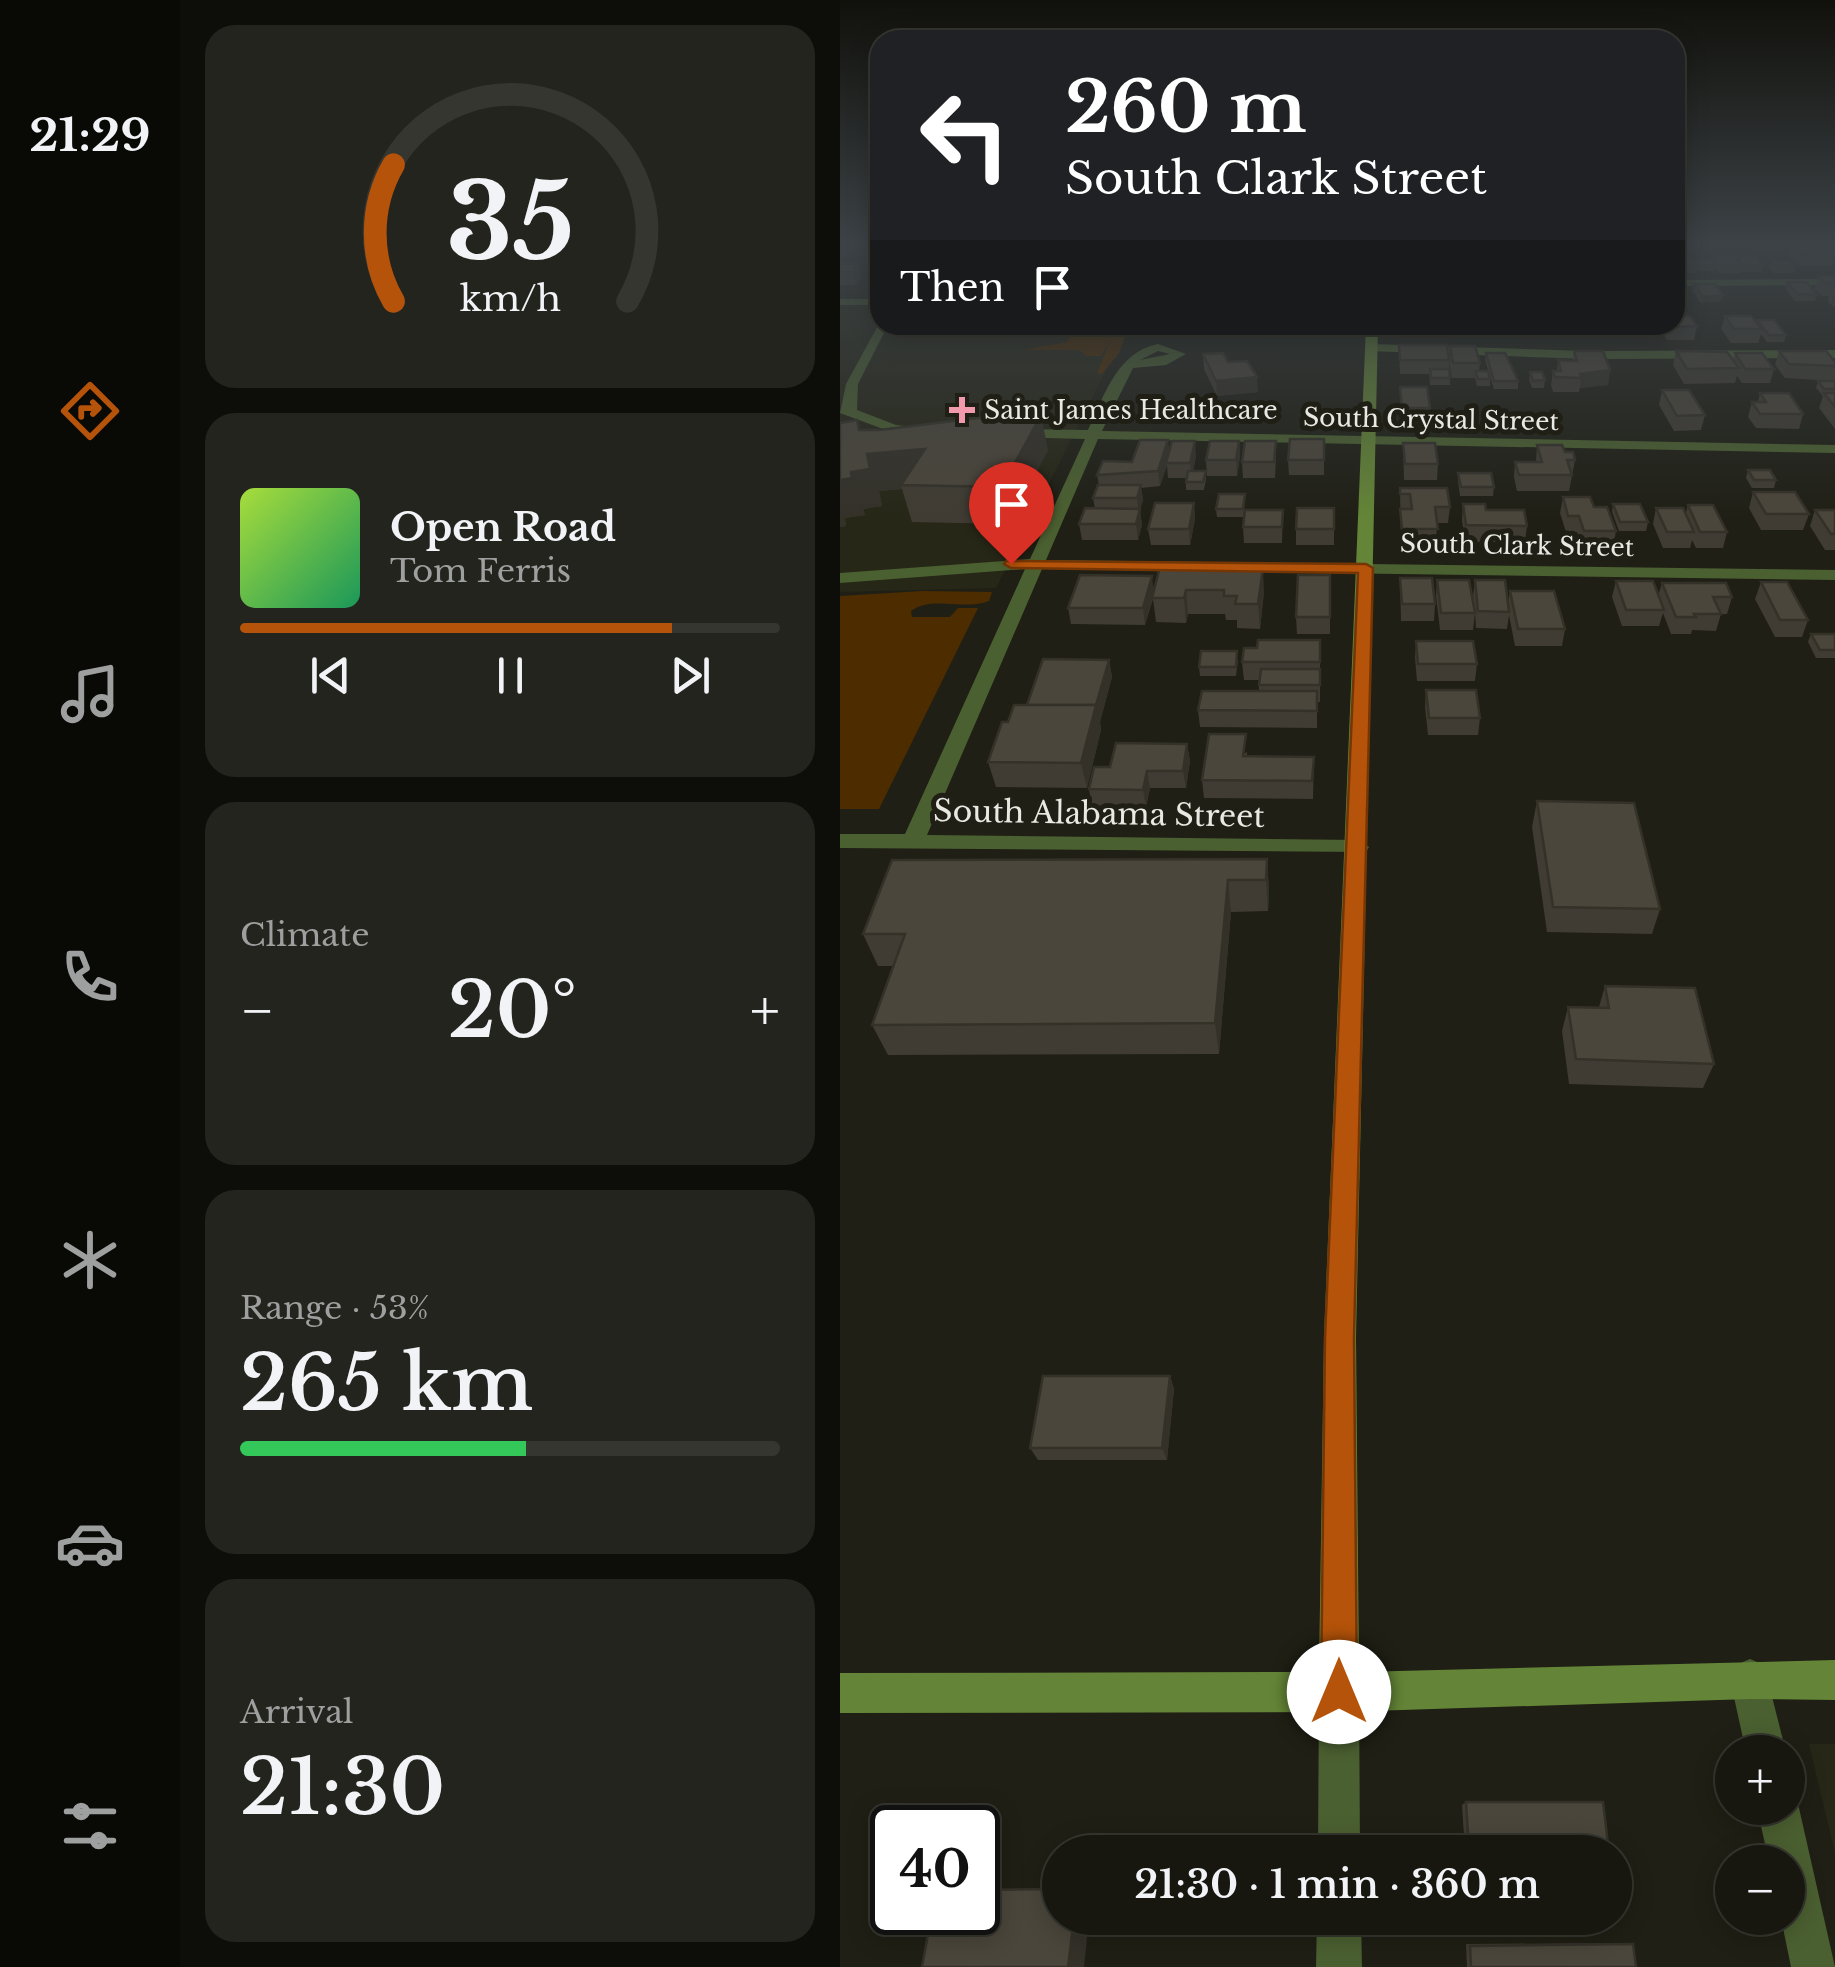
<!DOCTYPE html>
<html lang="en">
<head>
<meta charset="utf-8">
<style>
	:root { --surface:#171710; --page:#24241e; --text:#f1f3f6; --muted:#9e9f9f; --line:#363630; --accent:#b45309 }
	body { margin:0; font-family:"Libre Baskerville",serif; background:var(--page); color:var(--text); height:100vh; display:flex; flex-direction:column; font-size:38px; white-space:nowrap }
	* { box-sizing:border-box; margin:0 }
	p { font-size:32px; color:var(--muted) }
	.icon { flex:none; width:55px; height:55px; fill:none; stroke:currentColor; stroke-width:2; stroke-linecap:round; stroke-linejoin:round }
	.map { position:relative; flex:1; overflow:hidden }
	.details { display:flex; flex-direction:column; gap:25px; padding:25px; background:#0d0d09; width:660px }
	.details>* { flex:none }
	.hud { position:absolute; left:30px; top:30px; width:815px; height:305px; border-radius:30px; box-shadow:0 5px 25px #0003,0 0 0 2px var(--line); background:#202124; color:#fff; overflow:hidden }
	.buttons { position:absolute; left:875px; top:1735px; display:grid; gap:20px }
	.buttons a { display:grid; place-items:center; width:90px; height:90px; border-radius:50%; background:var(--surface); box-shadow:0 5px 25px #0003,0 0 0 2px var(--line); font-size:50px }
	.speed { position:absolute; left:30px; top:1805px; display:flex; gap:20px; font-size:50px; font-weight:700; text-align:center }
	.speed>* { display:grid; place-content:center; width:130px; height:130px; border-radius:50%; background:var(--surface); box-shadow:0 5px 25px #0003,0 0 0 2px var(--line); line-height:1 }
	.speed .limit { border:5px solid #111; border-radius:15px; background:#fff; color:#111 }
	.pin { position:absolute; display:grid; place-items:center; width:85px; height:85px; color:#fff; margin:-102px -42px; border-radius:50% 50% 50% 0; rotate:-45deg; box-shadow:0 0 10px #0007 }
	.pin .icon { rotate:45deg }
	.me { position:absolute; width:110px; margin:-55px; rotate:0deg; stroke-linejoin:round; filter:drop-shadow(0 0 8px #0008) }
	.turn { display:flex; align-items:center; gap:35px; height:210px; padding:0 30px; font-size:45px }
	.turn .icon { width:130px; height:130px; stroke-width:2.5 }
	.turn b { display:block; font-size:70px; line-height:85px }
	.then { display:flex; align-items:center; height:95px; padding:0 30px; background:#0003; gap:20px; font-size:38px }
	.big { font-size:75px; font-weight:600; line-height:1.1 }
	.details .tile { flex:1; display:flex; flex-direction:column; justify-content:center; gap:15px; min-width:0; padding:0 35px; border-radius:30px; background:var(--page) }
	.details .dial { align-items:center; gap:0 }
	.dial svg { height:260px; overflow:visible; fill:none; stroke:var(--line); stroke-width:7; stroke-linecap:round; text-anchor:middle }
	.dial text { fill:var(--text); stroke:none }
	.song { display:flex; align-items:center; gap:30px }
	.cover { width:120px; height:120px; border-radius:15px; background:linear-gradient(135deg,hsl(80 70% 55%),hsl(150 70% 35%)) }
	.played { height:10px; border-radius:5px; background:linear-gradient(90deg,var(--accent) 80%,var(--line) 80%) }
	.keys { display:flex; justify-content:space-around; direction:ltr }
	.heat { display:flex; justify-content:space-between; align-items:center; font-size:55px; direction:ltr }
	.charge { height:15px; border-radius:8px; background:linear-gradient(90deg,#34c759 53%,var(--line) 0) }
	.trip { position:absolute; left:202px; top:1835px; width:590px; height:100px; border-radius:50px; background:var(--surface); box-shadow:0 5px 25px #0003,0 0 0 2px var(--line); font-weight:600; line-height:100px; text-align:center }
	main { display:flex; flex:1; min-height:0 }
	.menu { display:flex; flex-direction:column; width:180px; justify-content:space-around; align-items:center; background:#090906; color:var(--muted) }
	.menu .icon { width:70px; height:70px }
	.menu .selected { color:var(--accent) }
	.menu b { font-size:45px; color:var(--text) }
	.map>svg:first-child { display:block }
	.built { fill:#272717 }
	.green { fill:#4d2c00 }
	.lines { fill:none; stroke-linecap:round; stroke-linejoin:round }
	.street { fill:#4b6031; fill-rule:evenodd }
	.secondary { fill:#648537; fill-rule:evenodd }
	.wall { fill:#403c33 }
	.shaded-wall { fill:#343129 }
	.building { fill:#4b463b; stroke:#343129; stroke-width:2.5 }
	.route { fill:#b45309; stroke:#753606; stroke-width:2.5 }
	.poi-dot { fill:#f29aad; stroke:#1f1f15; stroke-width:4 }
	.labels { text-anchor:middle; stroke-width:10; stroke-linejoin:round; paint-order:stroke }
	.far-poi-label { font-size:25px; fill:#e9e9e3; stroke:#1f1f15; text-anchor:start }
	.far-street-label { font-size:25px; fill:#e9e9e3; stroke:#1f1f15 }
	.street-label { font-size:30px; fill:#e9e9e3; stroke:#1f1f15 }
</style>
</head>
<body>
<main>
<nav class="menu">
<b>21:29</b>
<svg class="icon selected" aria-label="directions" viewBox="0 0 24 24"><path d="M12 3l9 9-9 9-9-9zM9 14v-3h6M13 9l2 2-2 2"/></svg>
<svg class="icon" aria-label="music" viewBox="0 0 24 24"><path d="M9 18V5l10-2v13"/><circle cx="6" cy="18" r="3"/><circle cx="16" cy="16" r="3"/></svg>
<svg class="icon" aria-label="phone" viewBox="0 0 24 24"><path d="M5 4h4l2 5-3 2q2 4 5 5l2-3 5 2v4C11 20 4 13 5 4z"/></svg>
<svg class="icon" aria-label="climate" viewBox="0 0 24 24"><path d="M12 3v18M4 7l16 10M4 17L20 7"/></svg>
<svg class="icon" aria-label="car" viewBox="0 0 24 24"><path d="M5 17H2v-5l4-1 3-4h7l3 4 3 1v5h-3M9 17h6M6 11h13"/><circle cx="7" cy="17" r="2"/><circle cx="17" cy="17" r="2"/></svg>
<svg class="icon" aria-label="filters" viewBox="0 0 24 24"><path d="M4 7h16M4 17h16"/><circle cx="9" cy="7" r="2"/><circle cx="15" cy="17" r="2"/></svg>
</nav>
<section class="details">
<div class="tile dial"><svg viewBox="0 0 100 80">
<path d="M14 69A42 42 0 1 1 86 69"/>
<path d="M14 69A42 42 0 0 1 14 27" stroke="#b45309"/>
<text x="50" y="56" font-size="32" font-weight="700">35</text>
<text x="50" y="72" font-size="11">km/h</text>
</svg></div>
<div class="tile">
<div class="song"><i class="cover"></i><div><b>Open Road</b><p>Tom Ferris</p></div></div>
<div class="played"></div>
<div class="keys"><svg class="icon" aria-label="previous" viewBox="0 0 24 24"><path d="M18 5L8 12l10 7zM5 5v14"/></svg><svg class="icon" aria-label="pause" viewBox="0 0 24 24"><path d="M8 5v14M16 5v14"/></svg><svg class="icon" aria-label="next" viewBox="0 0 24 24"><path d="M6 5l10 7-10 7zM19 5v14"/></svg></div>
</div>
<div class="tile"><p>Climate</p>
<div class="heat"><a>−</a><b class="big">20°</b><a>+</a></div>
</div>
<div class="tile"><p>Range · 53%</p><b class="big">265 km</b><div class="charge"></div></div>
<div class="tile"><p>Arrival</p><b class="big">21:30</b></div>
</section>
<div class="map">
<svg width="995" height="1967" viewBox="0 0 995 1967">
	<rect width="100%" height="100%" fill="#1f1f15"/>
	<!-- built -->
	<g class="built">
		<path d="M0 306H40V325H289L156 588 0 592Z"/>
		<path d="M969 1744H995V1853Z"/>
	</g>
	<!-- green -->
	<g class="green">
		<path d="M236 325H289L279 353 262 374 257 373 271 339 261 356H247L239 350H184L227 342Z"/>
		<path d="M82 591 152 592 149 601C125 611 92 595 71 611L72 617H110L118 608H138L39 809H0V596Z"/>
	</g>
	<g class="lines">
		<!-- street -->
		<g class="street">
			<path d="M995 279V285L835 286V280Z"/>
			<rect x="0" y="299" width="40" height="6"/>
			<path d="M40 322 48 325 18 384 17 410 56 425 90 429V435L54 433 0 413 6 384Z"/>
			<path d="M318 344 346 354 326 365 293 368 262 431 995 445V453L258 439 206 560 995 570V580L202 569 87 835 518 840 529 847 526 852 0 848V834H65L185 569 0 583V573L190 559 245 439 170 437 163 433 170 429 248 430C264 396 277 352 318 344ZM318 351 330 354 300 360Z"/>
			<path d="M532 344 747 351 995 350V358L747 359 528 351Z"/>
			<path d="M910 1659 924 1665 946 1752H906L890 1679 896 1665Z"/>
			<path d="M499 1672 513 1678 519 1692 520 1852H478L479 1692 485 1678Z"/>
			<path d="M948 1791 953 1793 959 1808 995 1967H951L941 1918H948V1862H929L917 1808H948Z"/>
			<path d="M477 1918H521L522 1967H476Z"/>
		</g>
		<!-- secondary -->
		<path class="secondary" d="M526 325H538L516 1337 519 1672 995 1660V1700L910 1699 499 1712 0 1713V1673L479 1672 484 1337Z"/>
	</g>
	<!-- wall -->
	<g class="wall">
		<path d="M949 244H984L995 253 991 266H959L947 254Z"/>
		<path d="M874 256 896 259 897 256 923 266 922 272H902L901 270 900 273H880L875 267 874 271H860L857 268 856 273H838L835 268V259L856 264 857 260H873Z"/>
		<path d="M931 261 955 266 953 273H934L929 268Z"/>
		<path d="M0 264 22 277 16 285H0Z"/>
		<path d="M978 276H995V312V308L988 302 989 296H982L974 289Z"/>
		<path d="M947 282 977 295 975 301H955L946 289Z"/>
		<path d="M854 284 883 295 881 301 861 303 852 290Z"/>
		<path d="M885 316 917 323V320L946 335 944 342H927L921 334 918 343H891L881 329Z"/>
		<path d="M566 325H594V332H568Z"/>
		<path d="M604 325H632V333H605Z"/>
		<path d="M646 325H690L688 336H658L655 328H647Z"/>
		<path d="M696 325H725L727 329 726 336 701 337Z"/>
		<path d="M796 325H835L857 326 854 340H827L821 330H799Z"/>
		<path d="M559 345 609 359 610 346 640 363 639 371 650 379V386H637L635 378H612L609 361 610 385H590L589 374H560Z"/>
		<path d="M734 351 770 370 768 385 740 388 739 392H713L711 385 713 371H717L718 360H733Z"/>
		<path d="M836 351 893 360 895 353 934 369 930 383H902L897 376 895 383 844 384 833 365Z"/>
		<path d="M939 351 995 362V381L945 378 935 365Z"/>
		<path d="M646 353 678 381V389H654L645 360Z"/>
		<path d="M363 354 388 362 418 392 377 396 364 369Z"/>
		<path d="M690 372 705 380 704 388H692L689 380Z"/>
		<path d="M978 381H995V429L979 408 983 396 976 388Z"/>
		<path d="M560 387 590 408 589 423H562Z"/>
		<path d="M822 390 865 415 861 430 834 431 819 405Z"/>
		<path d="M920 393 963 414 959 429 916 428 908 417 912 402H918Z"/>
		<path d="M20 430 208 450 170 524 72 522 62 489 39 491 42 506 23 509 25 515 5 518 6 526 0 527Z"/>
		<path d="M484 439V475H449L448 460Z"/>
		<path d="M328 440 329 452 356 456 353 471H366V479L364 490H346V478H328L327 465 320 486 301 488 303 500 300 510 302 525 298 540H242L239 524 255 509 253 498 259 485 257 475 292 462Z"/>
		<path d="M399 441 400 456 397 476H367L366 460Z"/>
		<path d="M563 443 598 464 597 480H564Z"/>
		<path d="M697 445 725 452 735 460 729 491H677L674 477 675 462H696Z"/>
		<path d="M436 456 435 478H403L402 462Z"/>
		<path d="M908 470 936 480 934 488H912L906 478Z"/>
		<path d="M618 473 654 487 653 496H620L618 481Z"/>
		<path d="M560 488 610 507 608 523H597L596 545H561Z"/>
		<path d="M913 492 969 514 963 530H921L909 508Z"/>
		<path d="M723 497 754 507 776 531 773 547H741L737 532H726L720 513Z"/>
		<path d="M405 502 403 517H377L376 509Z"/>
		<path d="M354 503 355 519 350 545H311L308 529Z"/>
		<path d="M623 504 687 526 685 542H625L622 520Z"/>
		<path d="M773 504 808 522 806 531H779L772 512Z"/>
		<path d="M848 505 887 532 883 548H856L852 540 850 548H823L813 524 816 508 846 513Z"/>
		<path d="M494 508V545H456V529Z"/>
		<path d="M443 510 442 543H404L403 527Z"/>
		<path d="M975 510H995V550H985L970 526Z"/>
		<path d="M320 567 424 592 420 629 397 628V620H386L385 614H348L346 623 316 622 313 599 305 625 231 624 228 608 314 592Z"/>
		<path d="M490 575V634H457L456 617Z"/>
		<path d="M560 578 595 604 594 621H561Z"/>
		<path d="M597 580 635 612 633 596 635 580 668 603 670 591 725 629 722 646H675L669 615 667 629 636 628 635 613 633 630H600L596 596Z"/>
		<path d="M776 581 818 596 822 583 892 597 887 614H881L876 631 852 630 851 634H831L823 613 819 626H782L772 597Z"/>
		<path d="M921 582 968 620 962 637H935L915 599Z"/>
		<path d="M971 634H995V658H976L968 642Z"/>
		<path d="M480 640V702H477V728L360 727 358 710 419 691V680H404L402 662 417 648Z"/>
		<path d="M576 641 637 664 635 681H577L575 658Z"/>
		<path d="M269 660 272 677 260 722 261 730 247 788 156 787 148 762 168 722 187 705Z"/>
		<path d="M398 660 396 676H360L359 667Z"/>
		<path d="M586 690 640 718 638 735H588L585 707Z"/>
		<path d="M347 744 350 761 346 788H310L306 807H252L249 789 270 767Z"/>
		<path d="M407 752V757H474L473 799 364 798 362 780Z"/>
		<path d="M697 801 820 909 812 934 707 932 692 827Z"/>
		<path d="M427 859 429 891 428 911 391 912 379 1054 48 1055 32 1025 53 966H38L23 934Z"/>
		<path d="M765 986 874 1064 863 1088 729 1084 722 1031 728 1007H759Z"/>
		<path d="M330 1376 334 1389 327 1460H198L190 1448Z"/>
		<path d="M626 1802 769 1852H625L622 1805Z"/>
		<path d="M783 1943 793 1944 796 1967H627L626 1944Z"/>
	</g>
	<!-- shaded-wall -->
	<g class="shaded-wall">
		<path d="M0 244H19L0 260Z"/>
		<path d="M19 264 22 277 16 285 12 272Z"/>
		<path d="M883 295 881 301 861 303 863 297Z"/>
		<path d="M770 370 768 385 740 388 741 378 740 374Z"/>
		<path d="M417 377 418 392 377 396 376 381Z"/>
		<path d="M201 415 208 450 170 524 162 487Z"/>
		<path d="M17 420 27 454 85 449 61 485 62 489 39 491 42 506 23 509 25 515 5 518 6 526 0 527V480L11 472Z"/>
		<path d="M328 440 329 456 320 486 318 471Z"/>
		<path d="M355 441 356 456 352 478 350 463Z"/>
		<path d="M399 441 400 456 397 476 396 460Z"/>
		<path d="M301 485 303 500 300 510 302 525 298 540 296 524 299 513 297 498Z"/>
		<path d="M354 503 355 519 350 545 349 529Z"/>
		<path d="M423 568 424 592 420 629 418 604Z"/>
		<path d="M312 576 314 593 305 625 303 608Z"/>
		<path d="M346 590 348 614 346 623 344 598Z"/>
		<path d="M269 660 272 677 260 722 261 730 247 788 241 763Z"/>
		<path d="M347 744 350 761 346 788 343 771Z"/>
		<path d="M307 771 310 788 306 807 303 790Z"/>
		<path d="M427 859 429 891 428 911 426 880Z"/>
		<path d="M388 880 391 912 379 1054 375 1023Z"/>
		<path d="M330 1376 334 1389 327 1460 322 1448Z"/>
		<path d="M234 1918H249L244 1967H228Z"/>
	</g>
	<!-- building -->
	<g class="building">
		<path d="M952 244H984L995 253 962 254Z"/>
		<path d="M874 256H894L902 266H881Z"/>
		<path d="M897 256H915L923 266H904Z"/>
		<path d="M835 259H852L858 266H839Z"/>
		<path d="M857 260H872L876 265H861Z"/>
		<path d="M931 261H950L955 266H935Z"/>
		<path d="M0 264H19L12 272H0Z"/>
		<path d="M978 276H995V283H986Z"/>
		<path d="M947 282H966L977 295 957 294Z"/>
		<path d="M854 284H875L883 295 863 297Z"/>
		<path d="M835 316H850L857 326 830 327 829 325H835Z"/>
		<path d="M885 316H911L922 329H894Z"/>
		<path d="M917 320H934L946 335H929Z"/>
		<path d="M700 325H725L727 329 702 330Z"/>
		<path d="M559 345H607L609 360H560Z"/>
		<path d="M610 346H635L640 363H613Z"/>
		<path d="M734 351H763L770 370 740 374 741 378 715 377 713 371H721L718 360 737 361Z"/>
		<path d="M836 351 887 352 899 368 847 369Z"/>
		<path d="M939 351H986L995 362V366L949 364Z"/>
		<path d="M383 353 388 362 407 361 417 377 376 381 363 354Z"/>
		<path d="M646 353H665L678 381H654Z"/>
		<path d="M895 353H922L934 369H905Z"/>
		<path d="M590 369H609L610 378H591Z"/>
		<path d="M635 371H648L650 379H638Z"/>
		<path d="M690 372H702L705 380 693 381Z"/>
		<path d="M978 381H995V389H984Z"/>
		<path d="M560 387H587L590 408H562Z"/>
		<path d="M822 390H849L865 415 837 416Z"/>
		<path d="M920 393H949L963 414H920L912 402H926Z"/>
		<path d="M984 393H995V407Z"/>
		<path d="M149 414 201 415 162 487 61 485 85 449 27 454 30 469 11 472 12 478 0 480V423L17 420 19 430H39L146 417Z"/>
		<path d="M450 439H484V460H448Z"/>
		<path d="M300 440H328L318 471 257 475 263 461 292 462Z"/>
		<path d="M332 441H355L350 463H326Z"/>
		<path d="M370 441H399L396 460H366Z"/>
		<path d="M405 441H436L434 462H402Z"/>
		<path d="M563 443H595L598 464H565Z"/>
		<path d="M697 445H722L725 452H733L735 460H727L732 475H679L675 462H702Z"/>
		<path d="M908 470H930L936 480H914Z"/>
		<path d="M348 471H366L363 482H346Z"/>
		<path d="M618 473H651L654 487H621Z"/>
		<path d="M258 485H301L297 498H253Z"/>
		<path d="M560 488H607L610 507H595L598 529H562L560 509H572L570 494H560Z"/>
		<path d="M913 492H955L969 514H926Z"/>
		<path d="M379 494H405L403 509H376Z"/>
		<path d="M723 497H750L754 507H767L776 531H744L739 516H728Z"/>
		<path d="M315 503H354L349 529H308Z"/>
		<path d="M623 504H645L646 510H684L687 526 626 525Z"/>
		<path d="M773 504H800L808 522H780Z"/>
		<path d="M848 505H873L887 532H860Z"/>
		<path d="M245 508 300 509 296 524H239Z"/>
		<path d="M457 508H494V529H456Z"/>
		<path d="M816 508H843L854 532H827Z"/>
		<path d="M405 510H443L442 527H403Z"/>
		<path d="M975 510H995V534H991Z"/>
		<path d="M320 567 423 568 418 604H395L397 596H384V590H346L344 598H312Z"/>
		<path d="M240 575 312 576 303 608H228Z"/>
		<path d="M458 575H490V617H456Z"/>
		<path d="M560 578H592L595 604H562Z"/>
		<path d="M597 580H629L635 613H601Z"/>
		<path d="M635 580H665L669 612 638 611Z"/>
		<path d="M776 581H813L824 610H786Z"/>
		<path d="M921 582H947L968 620H940Z"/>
		<path d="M822 583H886L892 597H873L881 614H854L856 617H836Z"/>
		<path d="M670 591H714L725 629H678Z"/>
		<path d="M971 634H995V650H980Z"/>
		<path d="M418 640H480V662H402L404 648H417Z"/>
		<path d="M576 641H633L637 664H578Z"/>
		<path d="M361 651H397L396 667H359Z"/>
		<path d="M203 659 269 660 256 705H187Z"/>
		<path d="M421 669H480V685H419Z"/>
		<path d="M586 690H636L640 718H589Z"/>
		<path d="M362 691H477V711L358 710Z"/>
		<path d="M174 705H256L241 763 148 762 162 722H168Z"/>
		<path d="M369 734H406L403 756 474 757 472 781 362 780Z"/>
		<path d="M276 743 347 744 343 771H307L303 790 249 789 254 767H270Z"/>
		<path d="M697 801 794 803 820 909 713 907Z"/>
		<path d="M427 859 426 880H388L375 1023 32 1025 65 934H23L52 860Z"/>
		<path d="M765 986 855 988 874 1064 736 1059 728 1007 769 1008Z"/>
		<path d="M203 1376H330L322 1448H190Z"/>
		<path d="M626 1802H763L769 1852H629Z"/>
		<path d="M220 1889V1918H234L228 1967H82L92 1912H138V1890Z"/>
		<path d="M775 1896 778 1919H633V1918H775Z"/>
		<path d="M793 1944 796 1967H631L630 1946Z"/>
	</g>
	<!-- sky -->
	<linearGradient id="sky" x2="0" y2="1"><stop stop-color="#11110c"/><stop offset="0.47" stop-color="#3c4246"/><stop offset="1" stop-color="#3c4246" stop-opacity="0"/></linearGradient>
	<rect width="995" height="519" fill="url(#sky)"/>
	<!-- route -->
	<path class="route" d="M166 561 526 564 533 568 514 1337 517 1692 512 1705 499 1710 486 1705 481 1692 485 1337 518 573 171 568 164 564Z"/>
	<!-- markers -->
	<path class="poi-dot" d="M117 395h10v10h10v10h-10v10h-10v-10h-10v-10h10z"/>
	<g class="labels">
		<!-- far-poi labels -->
		<g class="far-poi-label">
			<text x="144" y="419">Saint James Healthcare</text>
		</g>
		<!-- far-street labels -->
		<g class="far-street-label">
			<text transform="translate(591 419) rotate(1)" y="9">South Crystal Street</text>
			<text transform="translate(677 545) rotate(1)" y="9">South Clark Street</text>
		</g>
		<!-- street labels -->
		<g class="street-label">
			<text transform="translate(259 814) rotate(1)" y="10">South Alabama Street</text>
		</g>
	</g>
</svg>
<div class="buttons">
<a>+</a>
<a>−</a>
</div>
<div class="speed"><div class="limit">40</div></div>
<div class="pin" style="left:171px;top:564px;background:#d93025"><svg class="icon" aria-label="arrive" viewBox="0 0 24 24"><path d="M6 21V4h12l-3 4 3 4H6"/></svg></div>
<svg class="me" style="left:499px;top:1692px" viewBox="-20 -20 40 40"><circle r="19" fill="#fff"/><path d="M0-13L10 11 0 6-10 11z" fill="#b45309"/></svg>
<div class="trip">21:30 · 1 min · 360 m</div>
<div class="hud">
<div class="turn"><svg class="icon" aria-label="left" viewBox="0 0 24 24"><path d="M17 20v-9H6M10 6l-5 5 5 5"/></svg><div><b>260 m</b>South Clark Street</div></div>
<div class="then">Then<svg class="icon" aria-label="arrive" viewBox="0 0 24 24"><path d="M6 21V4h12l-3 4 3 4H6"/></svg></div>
</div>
</div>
</main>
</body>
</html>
